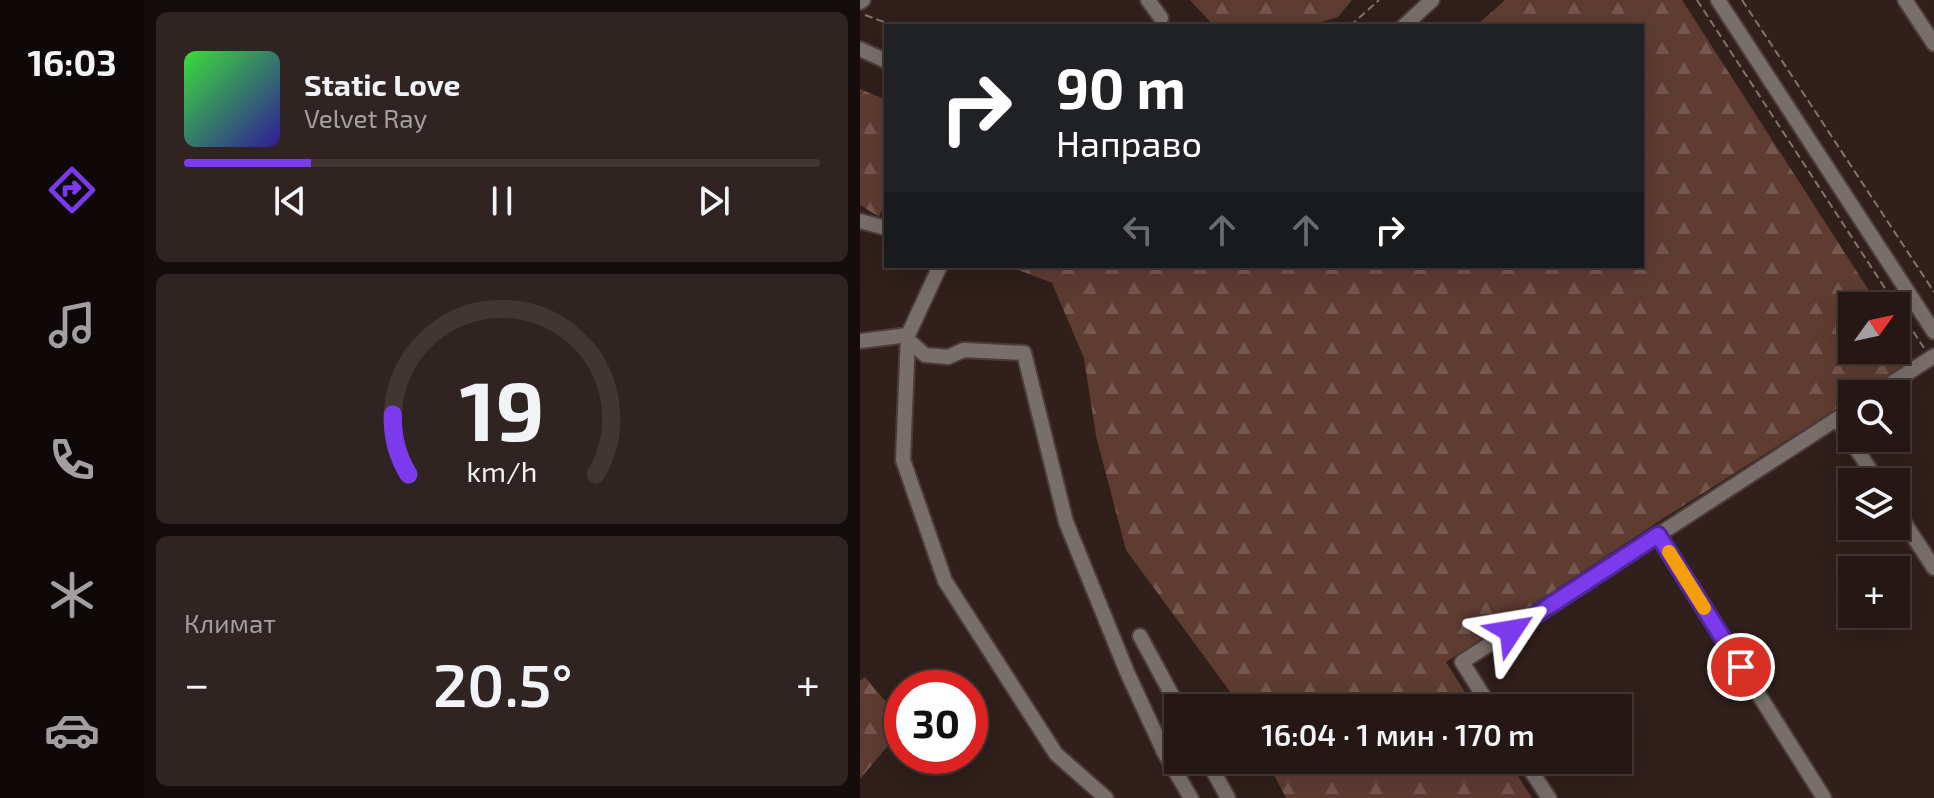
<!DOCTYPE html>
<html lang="ru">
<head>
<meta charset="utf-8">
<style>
	:root { --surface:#241714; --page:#302422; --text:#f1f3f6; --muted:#a39fa0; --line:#413634; --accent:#7c3aed }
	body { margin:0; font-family:"Exo 2",sans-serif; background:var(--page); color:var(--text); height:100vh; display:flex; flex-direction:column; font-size:30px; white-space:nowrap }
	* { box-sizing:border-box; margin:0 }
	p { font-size:26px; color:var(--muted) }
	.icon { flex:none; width:44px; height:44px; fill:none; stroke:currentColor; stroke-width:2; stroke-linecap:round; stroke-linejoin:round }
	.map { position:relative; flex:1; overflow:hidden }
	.details { display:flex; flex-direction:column; gap:12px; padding:12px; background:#140d0b; width:716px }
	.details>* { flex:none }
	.top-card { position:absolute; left:24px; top:24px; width:760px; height:244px; border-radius:0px; box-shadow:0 8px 32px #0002,0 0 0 2px var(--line); background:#202124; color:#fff; overflow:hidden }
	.needle { width:52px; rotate:57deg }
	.controls { position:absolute; left:978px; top:292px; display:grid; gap:16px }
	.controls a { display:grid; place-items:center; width:72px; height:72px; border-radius:0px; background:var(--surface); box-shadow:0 8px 32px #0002,0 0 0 2px var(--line); font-size:40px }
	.speed { position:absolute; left:24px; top:670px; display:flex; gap:16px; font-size:40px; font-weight:700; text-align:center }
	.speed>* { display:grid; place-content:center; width:104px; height:104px; border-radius:50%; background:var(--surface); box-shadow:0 8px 32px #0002,0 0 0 2px var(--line); line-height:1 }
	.speed .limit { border:12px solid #d22; background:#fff; color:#111 }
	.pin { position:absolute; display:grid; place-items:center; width:68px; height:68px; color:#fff; margin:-34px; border:4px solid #fff; border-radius:50%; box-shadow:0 2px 8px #0007 }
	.me { position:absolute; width:88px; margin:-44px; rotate:57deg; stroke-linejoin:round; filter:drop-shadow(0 0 6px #0008) }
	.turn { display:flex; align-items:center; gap:28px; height:168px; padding:0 40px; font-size:36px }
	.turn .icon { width:104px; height:104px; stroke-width:2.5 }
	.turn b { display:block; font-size:56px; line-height:68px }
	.lanes { display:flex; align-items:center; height:76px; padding:0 40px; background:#0003; justify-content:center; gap:40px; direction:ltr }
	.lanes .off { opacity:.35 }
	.big { font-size:60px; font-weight:600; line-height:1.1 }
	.details .widget { flex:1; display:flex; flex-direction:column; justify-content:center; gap:12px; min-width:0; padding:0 28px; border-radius:12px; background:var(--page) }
	.details .dial { align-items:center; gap:0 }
	.dial svg { height:208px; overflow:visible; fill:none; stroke:var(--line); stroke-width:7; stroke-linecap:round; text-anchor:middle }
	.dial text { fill:var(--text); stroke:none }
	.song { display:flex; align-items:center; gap:24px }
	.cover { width:96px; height:96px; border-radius:12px; background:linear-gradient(135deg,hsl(120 70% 55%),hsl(250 70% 35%)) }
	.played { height:8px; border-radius:4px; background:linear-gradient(90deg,var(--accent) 20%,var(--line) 20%) }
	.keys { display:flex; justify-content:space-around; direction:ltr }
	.heat { display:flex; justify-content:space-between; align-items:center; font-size:44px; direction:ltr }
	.trip { position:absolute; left:304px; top:694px; width:468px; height:80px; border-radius:0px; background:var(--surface); box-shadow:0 8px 32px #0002,0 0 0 2px var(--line); font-weight:600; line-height:80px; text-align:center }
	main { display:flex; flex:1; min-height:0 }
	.tab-bar { display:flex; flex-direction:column; width:144px; justify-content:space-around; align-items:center; background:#0e0908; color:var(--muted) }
	.tab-bar .icon { width:56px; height:56px }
	.tab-bar .on { color:var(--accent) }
	.tab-bar b { font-size:36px; color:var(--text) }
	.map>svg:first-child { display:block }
	.forest { fill:url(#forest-firs) }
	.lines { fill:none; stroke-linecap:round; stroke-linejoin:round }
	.minor-casing { stroke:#4d3d39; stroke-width:18 }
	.path { stroke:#82736f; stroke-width:2; stroke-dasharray:8 4; stroke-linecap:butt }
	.minor { stroke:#786f6c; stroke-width:14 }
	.route-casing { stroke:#51269a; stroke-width:20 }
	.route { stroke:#7c3aed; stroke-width:14 }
	.slow { stroke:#f59e0b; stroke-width:14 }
</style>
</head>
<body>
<main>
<nav class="tab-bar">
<b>16:03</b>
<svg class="icon on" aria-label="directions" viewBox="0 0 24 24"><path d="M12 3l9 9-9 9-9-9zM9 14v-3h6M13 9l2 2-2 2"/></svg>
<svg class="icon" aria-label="music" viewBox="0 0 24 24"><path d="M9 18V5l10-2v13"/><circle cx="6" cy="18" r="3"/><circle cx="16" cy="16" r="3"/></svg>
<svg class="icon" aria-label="phone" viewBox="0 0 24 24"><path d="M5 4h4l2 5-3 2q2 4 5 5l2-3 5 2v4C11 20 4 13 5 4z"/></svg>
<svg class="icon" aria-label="climate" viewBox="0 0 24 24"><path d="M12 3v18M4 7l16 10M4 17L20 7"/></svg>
<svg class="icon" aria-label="car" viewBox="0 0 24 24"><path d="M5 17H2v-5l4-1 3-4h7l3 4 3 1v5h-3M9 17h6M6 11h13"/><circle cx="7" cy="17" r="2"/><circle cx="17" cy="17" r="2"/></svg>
</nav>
<section class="details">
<div class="widget">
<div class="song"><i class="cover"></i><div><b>Static Love</b><p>Velvet Ray</p></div></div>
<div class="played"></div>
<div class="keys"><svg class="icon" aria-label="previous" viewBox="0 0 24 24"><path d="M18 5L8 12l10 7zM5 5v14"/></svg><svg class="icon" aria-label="pause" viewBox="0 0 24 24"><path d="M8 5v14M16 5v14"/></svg><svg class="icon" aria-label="next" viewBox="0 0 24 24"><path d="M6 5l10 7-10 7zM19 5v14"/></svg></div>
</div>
<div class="widget dial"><svg viewBox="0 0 100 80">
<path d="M14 69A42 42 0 1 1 86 69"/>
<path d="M14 69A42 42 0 0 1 8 46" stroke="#7c3aed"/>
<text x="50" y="56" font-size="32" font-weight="700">19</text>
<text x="50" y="72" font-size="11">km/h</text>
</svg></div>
<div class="widget"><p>Климат</p>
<div class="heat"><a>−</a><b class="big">20.5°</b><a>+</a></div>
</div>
</section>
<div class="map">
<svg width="1074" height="798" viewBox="0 0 1074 798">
	<defs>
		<pattern id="forest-firs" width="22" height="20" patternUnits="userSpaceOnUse" patternTransform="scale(2)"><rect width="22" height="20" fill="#5e3c32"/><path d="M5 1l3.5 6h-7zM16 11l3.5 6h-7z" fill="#75584f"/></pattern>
	</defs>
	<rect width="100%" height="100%" fill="#301f1b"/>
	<!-- forest -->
	<g class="forest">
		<path d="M330 0H492L478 17 448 26H354Z"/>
		<path d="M645 0H822L1019 306H992V350H1036V332L1053 359 999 394H992V399L804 518 586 662 615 708H379L371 693 266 550 236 436 224 358 192 283 148 266H782V26H616Z"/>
		<path d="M0 89 26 100V199L19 217 0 205Z"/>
		<path d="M5 677 42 721V729L0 779V681Z"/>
		<path d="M406 760H648L672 798H426Z"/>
	</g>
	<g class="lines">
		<defs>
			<g id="minor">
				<path d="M288 0 301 18"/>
				<path d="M858 0 1074 332"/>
				<path d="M1045 0 1074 44"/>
				<path d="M0 2 3 0"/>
				<path d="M544 26 572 0"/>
				<path d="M0 49 26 61"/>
				<path d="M0 221 26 228"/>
				<path d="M80 266 48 335 43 460 85 581 196 754 246 798"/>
				<path d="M48 340 65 355 88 357 104 350 164 353 206 522 267 672 304 752 331 798"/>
				<path d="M0 341 48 335"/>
				<path d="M1015 394 1074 356"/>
				<path d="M977 419 1018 482"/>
				<path d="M1036 510 1074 568"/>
				<path d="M798 535 992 409"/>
				<path d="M280 636 319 708"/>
				<path d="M631 708 602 662 798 535 964 798"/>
				<path d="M347 760 368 798"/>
				<path d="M664 760 689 798"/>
			</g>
		</defs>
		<!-- minor casing -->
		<use href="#minor" class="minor-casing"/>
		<!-- path -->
		<g class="path">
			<path d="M837 0 1064 348"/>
			<path d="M882 0 1074 292"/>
			<path d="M5 15 35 26"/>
			<path d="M490 26 519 0"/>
		</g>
		<!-- minor -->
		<use href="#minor" class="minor"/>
	</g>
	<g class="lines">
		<defs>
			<path id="route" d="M651 631 798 535 881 667"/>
		</defs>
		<!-- route casing -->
		<use href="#route" class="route-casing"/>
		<!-- route -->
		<use href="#route" class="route"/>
		<!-- slow -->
		<path class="slow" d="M809 552 844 608"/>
	</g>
</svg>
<div class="controls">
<a><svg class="needle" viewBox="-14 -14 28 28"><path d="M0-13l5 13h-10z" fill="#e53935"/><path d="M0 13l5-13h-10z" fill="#a39fa0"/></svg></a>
<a><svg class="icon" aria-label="search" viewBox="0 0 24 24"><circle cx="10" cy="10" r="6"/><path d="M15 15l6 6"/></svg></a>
<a><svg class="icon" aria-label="layers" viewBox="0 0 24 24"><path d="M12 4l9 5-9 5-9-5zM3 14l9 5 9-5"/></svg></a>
<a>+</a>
</div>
<div class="speed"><div class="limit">30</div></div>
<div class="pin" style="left:881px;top:667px;background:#d93025"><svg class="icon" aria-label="arrive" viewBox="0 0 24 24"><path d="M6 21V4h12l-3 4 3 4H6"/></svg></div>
<svg class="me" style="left:651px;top:631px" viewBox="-20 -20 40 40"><path d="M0-17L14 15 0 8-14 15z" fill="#7c3aed" stroke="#fff" stroke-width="4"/></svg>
<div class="trip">16:04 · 1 мин · 170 m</div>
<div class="top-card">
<div class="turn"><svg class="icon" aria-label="right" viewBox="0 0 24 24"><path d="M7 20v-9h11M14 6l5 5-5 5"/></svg><div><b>90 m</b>Направо</div></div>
<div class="lanes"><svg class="icon off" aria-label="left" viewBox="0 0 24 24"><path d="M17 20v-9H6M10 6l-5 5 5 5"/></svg><svg class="icon off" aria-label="ahead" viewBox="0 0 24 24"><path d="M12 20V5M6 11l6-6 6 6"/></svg><svg class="icon off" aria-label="ahead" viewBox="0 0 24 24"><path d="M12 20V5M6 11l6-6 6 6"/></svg><svg class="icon" aria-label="right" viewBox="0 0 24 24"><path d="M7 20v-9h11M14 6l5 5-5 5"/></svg></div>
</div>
</div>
</main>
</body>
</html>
